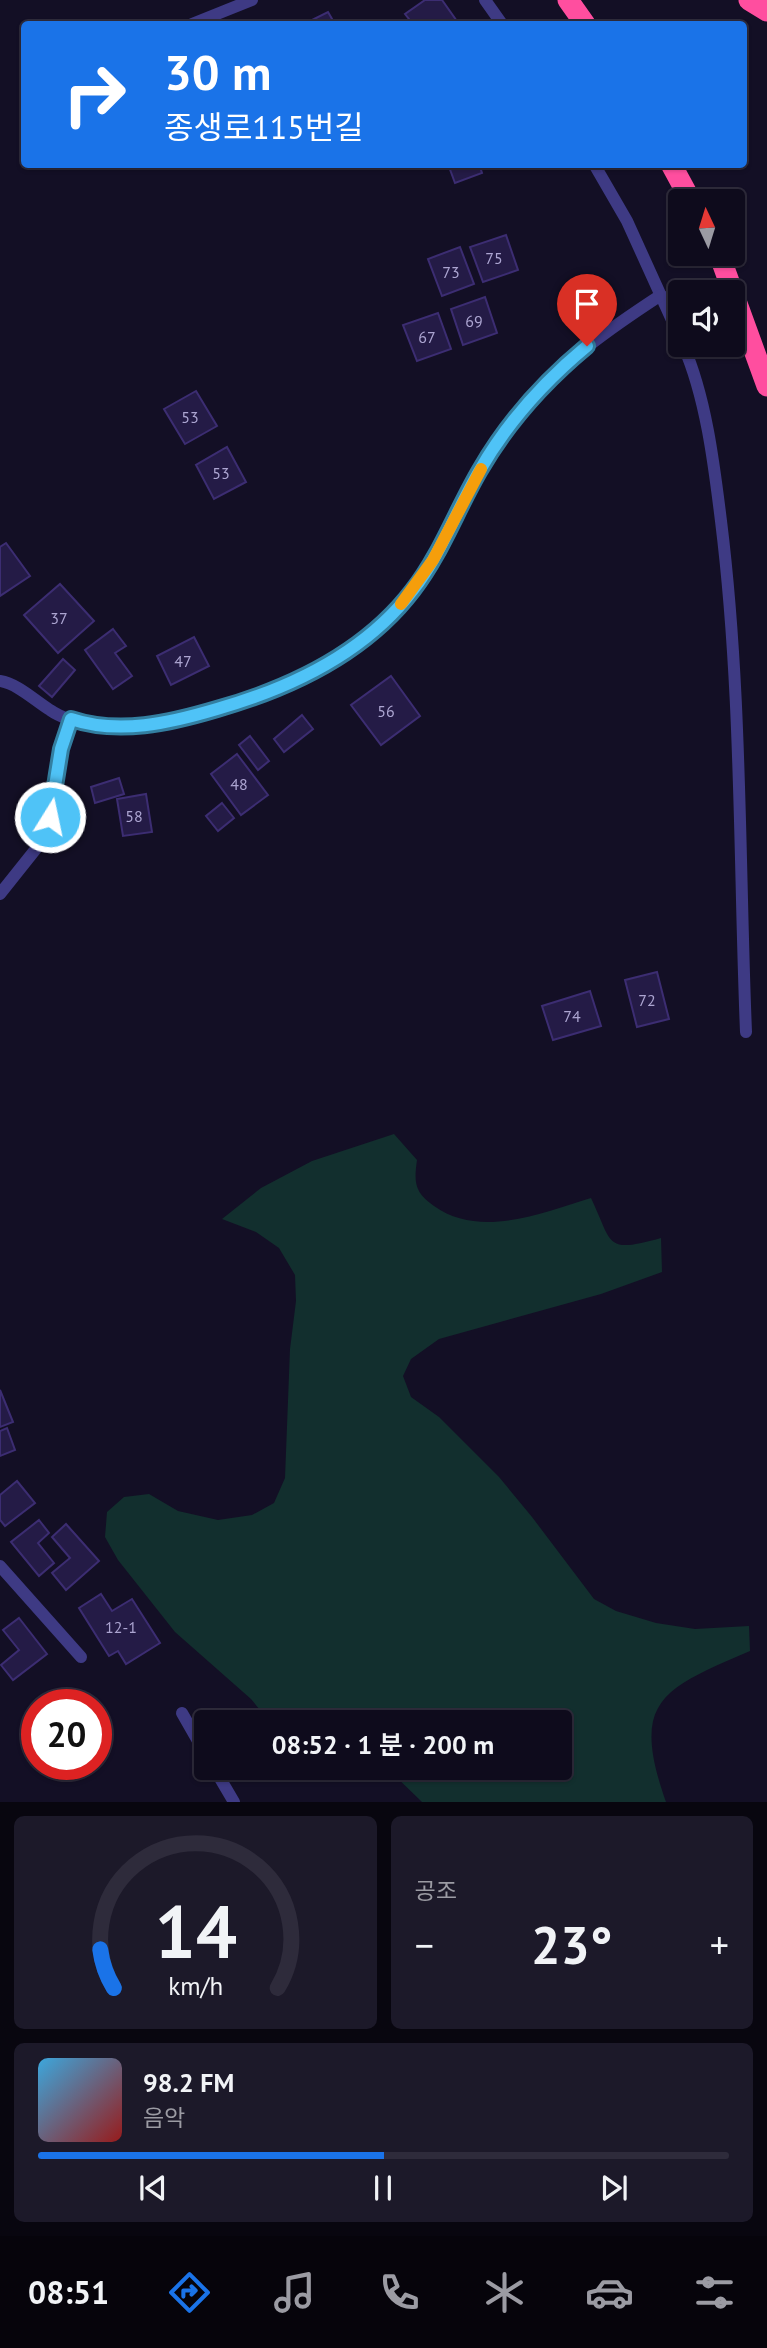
<!DOCTYPE html>
<html lang="ko">
<head>
<meta charset="utf-8">
<style>
	:root { --surface:#0e0b1c; --page:#1c1929; --text:#f1f3f6; --muted:#9b9ba3; --line:#2e2b3b; --accent:#1a73e8 }
	body { margin:0; font-family:"PT Sans","Noto Sans KR",sans-serif; background:var(--page); color:var(--text); height:100vh; display:flex; flex-direction:column; font-size:26px; white-space:nowrap }
	* { box-sizing:border-box; margin:0 }
	p { font-size:23px; color:var(--muted) }
	.icon { flex:none; width:38px; height:38px; fill:none; stroke:currentColor; stroke-width:2; stroke-linecap:round; stroke-linejoin:round }
	.map { position:relative; height:1802px; overflow:hidden }
	.sheet { display:flex; flex-direction:column; gap:14px; padding:14px; background:#08060f; flex:1 }
	.sheet>* { flex:none }
	.top-card { position:absolute; left:21px; top:21px; width:726px; height:147px; border-radius:7px; box-shadow:0 2px 5px #0004,0 0 0 2px var(--line); background:#1a73e8; color:#fff; overflow:hidden }
	.needle { width:46px; rotate:356deg }
	.controls { position:absolute; left:668px; top:189px; display:grid; gap:14px }
	.controls a { display:grid; place-items:center; width:77px; height:77px; border-radius:7px; background:var(--surface); box-shadow:0 2px 5px #0004,0 0 0 2px var(--line); font-size:35px }
	.speed { position:absolute; left:21px; top:1689px; display:flex; gap:14px; font-size:35px; font-weight:700; text-align:center }
	.speed>* { display:grid; place-content:center; width:91px; height:91px; border-radius:50%; background:var(--surface); box-shadow:0 2px 5px #0004,0 0 0 2px var(--line); line-height:1 }
	.speed .limit { border:10px solid #d22; background:#fff; color:#111 }
	.pin { position:absolute; display:grid; place-items:center; width:60px; height:60px; color:#fff; margin:-72px -30px; border-radius:50% 50% 50% 0; rotate:-45deg; box-shadow:0 0 7px #0007 }
	.pin .icon { rotate:45deg }
	.me { position:absolute; width:77px; margin:-38px; rotate:10deg; stroke-linejoin:round; filter:drop-shadow(0 0 5px #0008) }
	.turn { display:flex; align-items:center; gap:24px; height:147px; padding:0 28px; font-size:32px }
	.turn .icon { width:91px; height:91px; stroke-width:2.5 }
	.turn b { display:block; font-size:49px; line-height:60px }
	.big { font-size:52px; font-weight:600; line-height:1.1 }
	.sheet .card { flex:1; display:flex; flex-direction:column; justify-content:center; gap:10px; min-width:0; padding:0 24px; border-radius:10px; background:var(--page) }
	.sheet .dial { align-items:center; gap:0 }
	.dial svg { height:182px; overflow:visible; fill:none; stroke:var(--line); stroke-width:7; stroke-linecap:round; text-anchor:middle }
	.dial text { fill:var(--text); stroke:none }
	.song { display:flex; align-items:center; gap:21px }
	.cover { width:84px; height:84px; border-radius:10px; background:linear-gradient(135deg,hsl(200 70% 55%),hsl(0 70% 35%)) }
	.played { height:7px; border-radius:4px; background:linear-gradient(90deg,var(--accent) 50%,var(--line) 50%) }
	.keys { display:flex; justify-content:space-around; direction:ltr }
	.heat { display:flex; justify-content:space-between; align-items:center; font-size:38px; direction:ltr }
	.sheet .tiles { flex:1; display:grid; gap:14px; grid-template-columns:1fr 1fr }
	.card:last-child { grid-column:span 2 }
	.trip { position:absolute; left:194px; top:1710px; width:378px; height:70px; border-radius:7px; background:var(--surface); box-shadow:0 2px 5px #0004,0 0 0 2px var(--line); font-weight:600; line-height:70px; text-align:center }
	.tab-bar { display:flex; height:112px; justify-content:space-around; align-items:center; background:#06040b; color:var(--muted) }
	.tab-bar .icon { width:49px; height:49px }
	.tab-bar .active { color:var(--accent) }
	.tab-bar b { font-size:32px; color:var(--text) }
	.map>svg:first-child { display:block }
	.green { fill:#122f2e }
	.building { fill:#241b46; stroke:#3c2d72; stroke-width:2 }
	.lines { fill:none; stroke-linecap:round; stroke-linejoin:round }
	.service { stroke:#3e3a84; stroke-width:12 }
	.motorway { stroke:#ff4e9f; stroke-width:21 }
	.route-casing { stroke:#337fa1; stroke-width:18 }
	.route { stroke:#4fc3f7; stroke-width:12 }
	.slow { stroke:#f59e0b; stroke-width:12 }
	.labels { text-anchor:middle; stroke-width:7; stroke-linejoin:round; paint-order:stroke }
	.number-label { font-size:16px; fill:#aca5d1 }
</style>
</head>
<body>
<div class="map">
<svg width="767" height="1802" viewBox="0 0 767 1802">
	<rect width="100%" height="100%" fill="#130f25"/>
	<!-- green -->
	<path class="green" d="M394 1134 417 1160C414 1182 414 1192 434 1206 480 1239 542 1213 591 1198 613 1244 604 1254 661 1238L662 1272 601 1294 439 1339 411 1359 403 1376 411 1397 439 1417 499 1477 532 1517 594 1599 616 1611 656 1623 695 1629 749 1626 750 1651C662 1689 630 1700 666 1802H422L387 1768H560V1722H270L251 1699 175 1632 118 1560 105 1537 107 1512 124 1497 149 1494 178 1511 218 1520 252 1515 274 1503 285 1478 290 1349 296 1301 295 1275 279 1248 256 1232 222 1219 261 1188 312 1161Z"/>
	<!-- building -->
	<g class="building">
		<path d="M425 0H442L459 24H413L405 14Z"/>
		<path d="M328 12 335 24H304Z"/>
		<path d="M448 164H479L482 173 455 183Z"/>
		<path d="M506 235 518 270 483 282 470 247Z"/>
		<path d="M460 247 474 284 442 296 428 259Z"/>
		<path d="M485 297 497 333 463 345 451 309Z"/>
		<path d="M438 313 451 349 417 361 403 325Z"/>
		<path d="M196 391 217 426 185 444 164 409Z"/>
		<path d="M227 447 246 482 214 499 196 465Z"/>
		<path d="M6 543 30 576 0 596V547Z"/>
		<path d="M60 584 94 621 58 653 24 615Z"/>
		<path d="M113 629 126 646 115 653 132 676 113 689 85 650Z"/>
		<path d="M194 637 209 666 171 685 157 656Z"/>
		<path d="M63 659 75 670 52 697 39 686Z"/>
		<path d="M391 676 420 716 381 745 351 705Z"/>
		<path d="M302 715 313 729 284 752 274 739Z"/>
		<path d="M250 736 269 761 258 770 239 745Z"/>
		<path d="M237 754 268 795 241 815 211 774Z"/>
		<path d="M119 778 124 794 95 803 91 787Z"/>
		<path d="M146 794 152 832 123 836 117 799Z"/>
		<path d="M222 803 234 818 218 831 206 816Z"/>
		<path d="M657 972 669 1019 637 1027 625 980Z"/>
		<path d="M590 991 601 1026 553 1040 542 1006Z"/>
		<path d="M0 1390 13 1422 0 1427Z"/>
		<path d="M7 1428 15 1450 0 1456V1431Z"/>
		<path d="M17 1481 35 1503 5 1526 0 1520V1495Z"/>
		<path d="M39 1520 49 1533 38 1543 54 1563 39 1576 11 1542Z"/>
		<path d="M66 1524 99 1561 66 1590 52 1573 70 1558 52 1537Z"/>
		<path d="M101 1594 112 1611 132 1599 160 1643 126 1664 118 1651 109 1656 79 1608Z"/>
		<path d="M19 1618 47 1654 13 1680 1 1665 19 1650 3 1630Z"/>
	</g>
	<g class="lines">
		<!-- service -->
		<g class="service">
			<path d="M485 0 502 24"/>
			<path d="M192 24 252 0"/>
			<path d="M594 164 627 221 681 340"/>
			<path d="M683 345C706 397 714 464 721 521 742 690 739 862 746 1032"/>
			<path d="M0 681C18 684 34 700 50 710 60 717 77 723 89 724 153 735 216 711 273 688 301 677 329 665 354 649 376 634 398 611 414 589 430 568 440 544 452 520 473 481 496 443 523 409 563 361 609 329 661 295"/>
			<path d="M0 894 43 840 50 817 61 749 71 719"/>
			<path d="M0 1566 81 1657"/>
			<path d="M182 1713 206 1755"/>
			<path d="M214 1768 234 1802"/>
		</g>
		<!-- motorway -->
		<g class="motorway">
			<path d="M568 0 585 24"/>
			<path d="M749 0 767 11"/>
			<path d="M671 164 691 201"/>
			<path d="M719 254 767 386"/>
		</g>
	</g>
	<g class="lines">
		<defs>
			<path id="route" d="M50 817 61 749 71 719C119 735 170 723 217 709 291 688 366 652 413 590 441 554 457 509 480 470 507 423 546 380 587 346"/>
		</defs>
		<!-- route casing -->
		<use href="#route" class="route-casing"/>
		<!-- route -->
		<use href="#route" class="route"/>
		<!-- slow -->
		<path class="slow" d="M401 604 433 560 481 469"/>
	</g>
	<g class="labels">
		<!-- number labels -->
		<g class="number-label">
			<text x="494" y="264">75</text>
			<text x="451" y="278">73</text>
			<text x="474" y="327">69</text>
			<text x="427" y="343">67</text>
			<text x="190" y="423">53</text>
			<text x="221" y="479">53</text>
			<text x="59" y="624">37</text>
			<text x="183" y="667">47</text>
			<text x="386" y="717">56</text>
			<text x="239" y="790">48</text>
			<text x="134" y="822">58</text>
			<text x="647" y="1006">72</text>
			<text x="572" y="1022">74</text>
			<text x="121" y="1633">12-1</text>
		</g>
	</g>
</svg>
<div class="controls">
<a><svg class="needle" viewBox="-14 -14 28 28"><path d="M0-13l5 13h-10z" fill="#e53935"/><path d="M0 13l5-13h-10z" fill="#9b9ba3"/></svg></a>
<a><svg class="icon" aria-label="sound" viewBox="0 0 24 24"><path d="M4 9h4l5-4v14l-5-4H4zM17 9q2 3 0 6"/></svg></a>
</div>
<div class="speed"><div class="limit">20</div></div>
<div class="pin" style="left:587px;top:346px;background:#d93025"><svg class="icon" aria-label="arrive" viewBox="0 0 24 24"><path d="M6 21V4h12l-3 4 3 4H6"/></svg></div>
<svg class="me" style="left:50px;top:817px" viewBox="-20 -20 40 40"><circle r="17" fill="#4fc3f7" stroke="#fff" stroke-width="3"/><path d="M0-11L8 9 0 5-8 9z" fill="#fff"/></svg>
<div class="trip">08:52 · 1 분 · 200 m</div>
<div class="top-card">
<div class="turn"><svg class="icon" aria-label="right" viewBox="0 0 24 24"><path d="M7 20v-9h11M14 6l5 5-5 5"/></svg><div><b>30 m</b>종생로115번길</div></div>
</div>
</div>
<section class="sheet">
<div class="tiles">
<div class="card dial"><svg viewBox="0 0 100 80">
<path d="M14 69A42 42 0 1 1 86 69"/>
<path d="M14 69A42 42 0 0 1 8 52" stroke="#1a73e8"/>
<text x="50" y="56" font-size="32" font-weight="700">14</text>
<text x="50" y="72" font-size="11">km/h</text>
</svg></div>
<div class="card"><p>공조</p>
<div class="heat"><a>−</a><b class="big">23°</b><a>+</a></div>
</div>
<div class="card">
<div class="song"><i class="cover"></i><div><b>98.2 FM</b><p>음악</p></div></div>
<div class="played"></div>
<div class="keys"><svg class="icon" aria-label="previous" viewBox="0 0 24 24"><path d="M18 5L8 12l10 7zM5 5v14"/></svg><svg class="icon" aria-label="pause" viewBox="0 0 24 24"><path d="M8 5v14M16 5v14"/></svg><svg class="icon" aria-label="next" viewBox="0 0 24 24"><path d="M6 5l10 7-10 7zM19 5v14"/></svg></div>
</div>
</div>
</section>
<nav class="tab-bar">
<b>08:51</b>
<svg class="icon active" aria-label="directions" viewBox="0 0 24 24"><path d="M12 3l9 9-9 9-9-9zM9 14v-3h6M13 9l2 2-2 2"/></svg>
<svg class="icon" aria-label="music" viewBox="0 0 24 24"><path d="M9 18V5l10-2v13"/><circle cx="6" cy="18" r="3"/><circle cx="16" cy="16" r="3"/></svg>
<svg class="icon" aria-label="phone" viewBox="0 0 24 24"><path d="M5 4h4l2 5-3 2q2 4 5 5l2-3 5 2v4C11 20 4 13 5 4z"/></svg>
<svg class="icon" aria-label="climate" viewBox="0 0 24 24"><path d="M12 3v18M4 7l16 10M4 17L20 7"/></svg>
<svg class="icon" aria-label="car" viewBox="0 0 24 24"><path d="M5 17H2v-5l4-1 3-4h7l3 4 3 1v5h-3M9 17h6M6 11h13"/><circle cx="7" cy="17" r="2"/><circle cx="17" cy="17" r="2"/></svg>
<svg class="icon" aria-label="filters" viewBox="0 0 24 24"><path d="M4 7h16M4 17h16"/><circle cx="9" cy="7" r="2"/><circle cx="15" cy="17" r="2"/></svg>
</nav>
</body>
</html>
